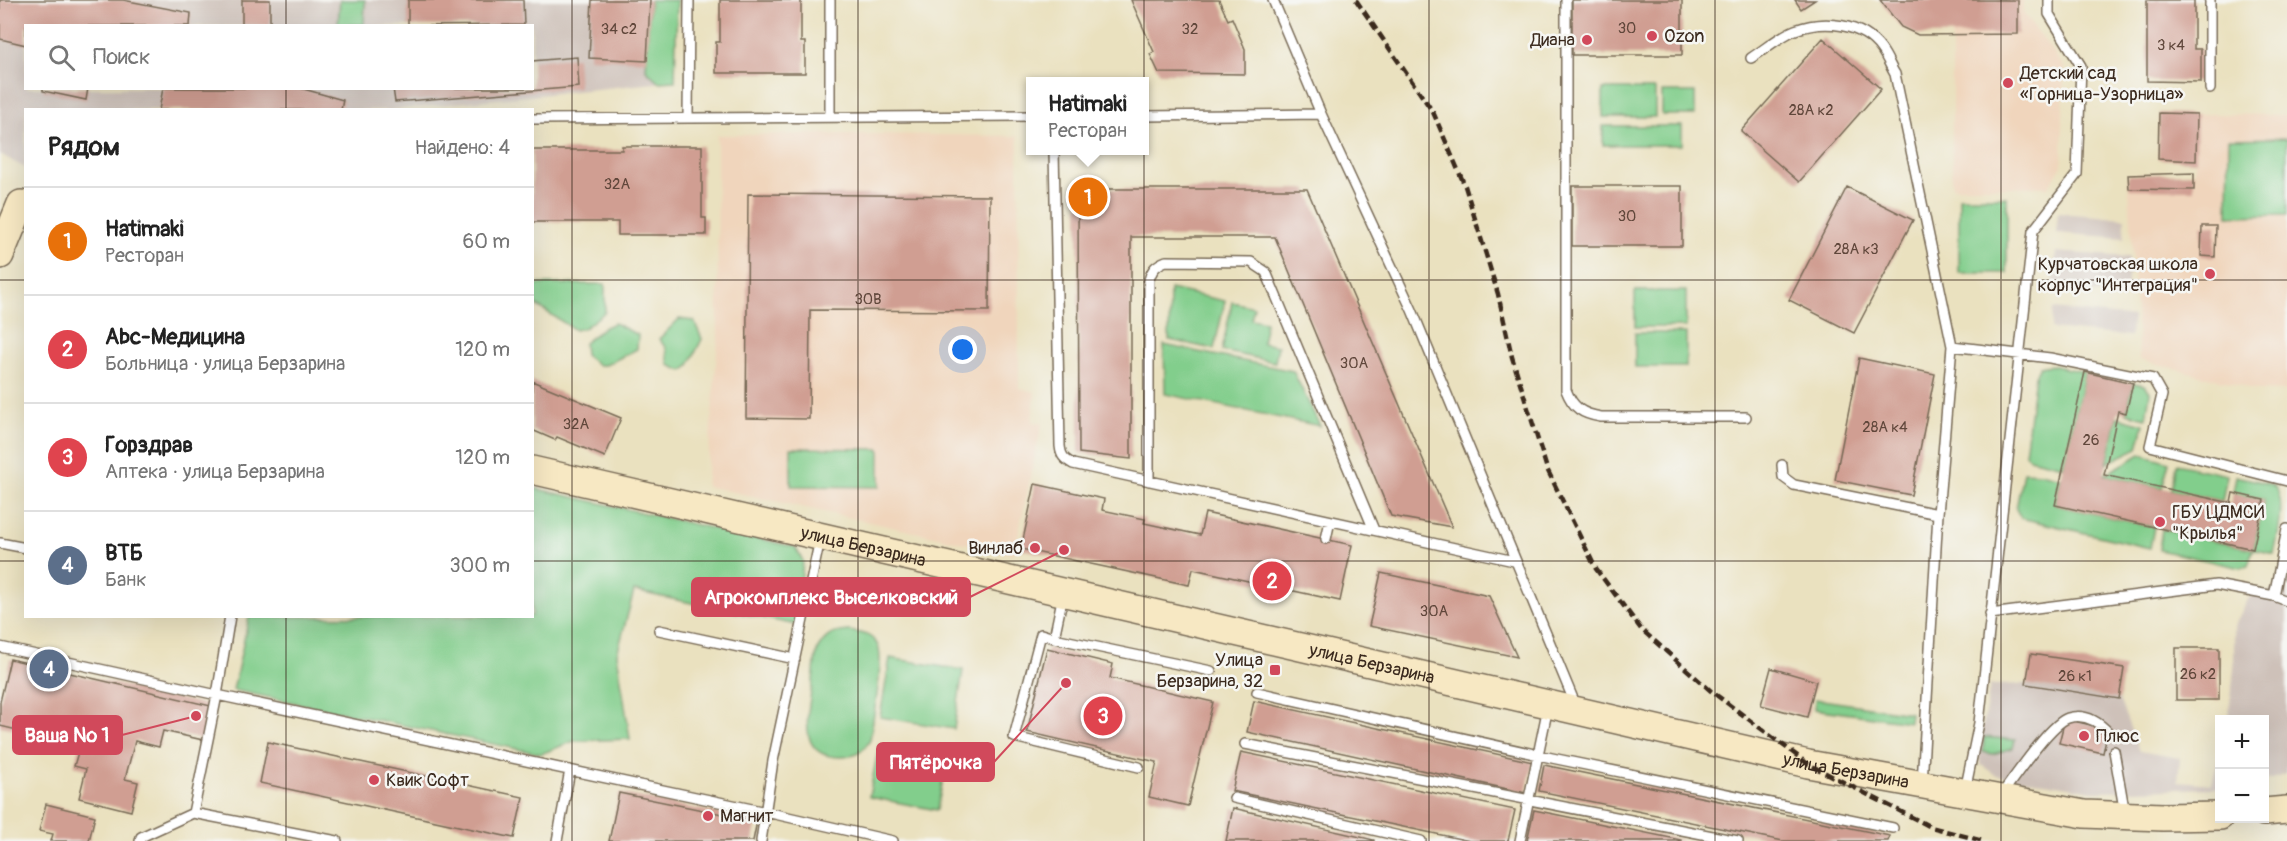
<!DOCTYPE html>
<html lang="ru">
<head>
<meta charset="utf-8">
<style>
  body { margin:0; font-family:Pangolin,sans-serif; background:#f6f6f6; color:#222 }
  .controls { position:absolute; right:18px; bottom:18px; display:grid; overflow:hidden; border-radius:0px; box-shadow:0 6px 24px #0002 }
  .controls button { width:54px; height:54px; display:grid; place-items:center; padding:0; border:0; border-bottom:2px solid #e0e0e0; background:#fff; color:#222; font:30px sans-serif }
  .you { position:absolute; left:963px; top:350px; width:21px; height:21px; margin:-15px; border:4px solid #fff; border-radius:50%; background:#1a73e8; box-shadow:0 0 0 9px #1a73e833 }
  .badge { display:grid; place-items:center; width:39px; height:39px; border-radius:50%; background:#d1495b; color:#fff; font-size:20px; font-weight:700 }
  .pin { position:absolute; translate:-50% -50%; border:3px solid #fff; box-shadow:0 2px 6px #0006 }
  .popup { position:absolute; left:1026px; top:77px; width:123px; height:78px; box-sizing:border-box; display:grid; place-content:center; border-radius:0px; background:#fff; filter:drop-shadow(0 2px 4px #0005); font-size:20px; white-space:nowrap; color:#767676 }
  .popup b { font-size:22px; color:#222 }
  .popup::after { content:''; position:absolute; left:50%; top:100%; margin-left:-12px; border:12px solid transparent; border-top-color:#fff }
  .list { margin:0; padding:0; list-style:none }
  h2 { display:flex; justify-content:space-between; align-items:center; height:78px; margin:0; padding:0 24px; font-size:26px }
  h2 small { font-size:20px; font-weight:400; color:#767676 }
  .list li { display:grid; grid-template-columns:39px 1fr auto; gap:18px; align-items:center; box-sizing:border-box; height:108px; padding:0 24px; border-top:2px solid #e0e0e0 }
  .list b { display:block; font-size:22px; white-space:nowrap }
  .list p { margin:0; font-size:20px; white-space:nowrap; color:#767676 }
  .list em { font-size:20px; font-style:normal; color:#767676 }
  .icon { flex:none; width:33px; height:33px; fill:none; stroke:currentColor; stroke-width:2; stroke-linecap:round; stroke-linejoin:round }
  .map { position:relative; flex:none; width:2287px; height:841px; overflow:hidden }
  .search { position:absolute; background:#fff; box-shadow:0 6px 24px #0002; left:24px; top:24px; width:510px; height:66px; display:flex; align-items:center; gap:15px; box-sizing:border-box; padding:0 21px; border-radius:0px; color:#767676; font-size:22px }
  .panel { position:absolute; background:#fff; box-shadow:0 6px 24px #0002; left:24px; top:108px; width:510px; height:510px; border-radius:0px }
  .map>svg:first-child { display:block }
  .built { fill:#f0d5bc }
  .industrial { fill:#cec1b9; fill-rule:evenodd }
  .green { fill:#82ce8c; stroke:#5e7c55; stroke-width:1.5 }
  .building { fill:#d09e92 }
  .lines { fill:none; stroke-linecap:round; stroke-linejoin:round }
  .lane-casing { stroke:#786a56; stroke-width:12 }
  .secondary-casing { stroke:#786a56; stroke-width:30 }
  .lane { stroke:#fff; stroke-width:9 }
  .secondary { stroke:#f7e8c3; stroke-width:27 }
  .rail { stroke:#3b2a1e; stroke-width:4.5; stroke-dasharray:9 4.5; stroke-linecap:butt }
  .grid { fill:none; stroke:#3b2a1e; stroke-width:1.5; stroke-opacity:0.55 }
  .poi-dot { fill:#d1495b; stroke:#f6f6f2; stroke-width:2 }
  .labels { text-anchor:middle; stroke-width:5; stroke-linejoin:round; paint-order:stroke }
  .number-label { font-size:15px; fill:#60473b }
  .poi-label { font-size:18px; fill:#3b2a1e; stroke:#f6f6f2; text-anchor:start }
  .street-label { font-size:18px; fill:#3b2a1e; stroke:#f6f6f2 }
  .leader { fill:none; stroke:#d1495b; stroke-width:2 }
  .callout-dot { fill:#d1495b; stroke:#f6f6f2; stroke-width:2 }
  .callout { fill:#d1495b; stroke:#d1495b; stroke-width:2 }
  .callout-label { font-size:20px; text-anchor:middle; font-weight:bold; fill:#fff }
</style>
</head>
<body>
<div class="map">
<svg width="2287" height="841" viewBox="0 0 2287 841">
  <rect width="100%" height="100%" fill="#f6f6f2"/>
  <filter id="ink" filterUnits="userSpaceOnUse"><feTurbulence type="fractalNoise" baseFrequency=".0167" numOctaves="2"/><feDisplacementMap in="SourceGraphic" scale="12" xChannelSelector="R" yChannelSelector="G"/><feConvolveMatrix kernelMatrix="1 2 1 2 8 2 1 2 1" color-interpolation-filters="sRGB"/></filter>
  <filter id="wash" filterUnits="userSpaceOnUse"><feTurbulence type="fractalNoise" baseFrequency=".008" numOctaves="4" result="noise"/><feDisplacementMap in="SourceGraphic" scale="24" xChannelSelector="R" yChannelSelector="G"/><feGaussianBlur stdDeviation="1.35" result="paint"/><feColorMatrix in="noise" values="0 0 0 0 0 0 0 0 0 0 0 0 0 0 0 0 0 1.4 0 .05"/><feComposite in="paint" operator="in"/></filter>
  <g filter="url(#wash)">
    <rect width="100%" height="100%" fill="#eae1bf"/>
    <path class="built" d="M1880 0H2023V12L2064 67 2062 166 2048 187H1952V35H1918L1910 32 1895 22Z
      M2197 114 2287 115V391L2257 390 2139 359 2129 189H2194Z
      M863 134 1018 136 1019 388 1035 392 1032 422 1042 423 1014 554 706 486 718 340 717 135Z"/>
    <path class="industrial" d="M0 0H677L675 81 389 110H26L25 168 0 154ZM26 26H532V88H26Z
      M2058 213 2125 218 2124 238 2056 233Z
      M2056 252 2129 257 2127 295 2053 289Z
      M2053 309 2133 317 2130 336 2051 329Z
      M2280 589 2287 591V774L2265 781 2264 720H2228L2234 669V626L2250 596Z
      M2026 684 2119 699 2139 751 2180 758 2178 781 2212 784 2219 755V788L2093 791 1996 775 1981 765 1978 755 1990 685Z"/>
    <path class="green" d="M340 0H365L364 25H338Z
      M650 0H677L675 81 659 82 646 70Z
      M1603 89H1655V117H1603Z
      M1662 92H1695V115H1662Z
      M1603 126H1682V145H1603Z
      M2287 138V215L2228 216 2229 139Z
      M1959 197H2007V273H1959Z
      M532 284H605V312L584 328 575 330 533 303Z
      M1170 289 1225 301 1214 349 1169 340Z
      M1635 291H1686V327H1635Z
      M1232 302 1254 307 1251 319 1266 322 1262 343 1278 346 1275 362 1222 351Z
      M679 319 694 321 702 339 688 367 682 371 669 365 666 348 659 339Z
      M614 323 638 335 637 349 606 365H598L585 355 584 343 605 327Z
      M1635 333H1686V367H1635Z
      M1164 345 1293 371 1320 426 1165 394Z
      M2049 365 2085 372 2064 466 2029 458 2025 454 2035 376 2040 367Z
      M2133 383 2145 385 2150 392 2146 418 2126 413Z
      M2117 417 2144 424 2138 448 2107 463Z
      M791 448 880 449V487L791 486Z
      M2141 454 2169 462 2162 488 2104 475Z
      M2176 464 2227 475 2222 501 2171 490Z
      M2023 472 2041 473 2061 478 2055 505 2154 527 2150 548 2021 518 2016 509Z
      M2236 476C2247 479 2263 481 2274 486 2287 497 2278 537 2274 554L2253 549 2248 566 2241 568 2159 550 2162 529 2253 549 2264 500 2233 493Z
      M533 488 795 547 803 561 797 625 634 591 617 654 630 739 574 741 541 754 233 690 249 617 532 616Z
      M849 631C860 633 870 633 877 644 886 657 872 722 870 740 862 753 855 757 840 757 794 757 809 709 813 680 815 670 814 652 821 644 829 633 836 632 849 631Z
      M890 658 963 670 954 729 880 717Z
      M1815 699 1910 713 1909 722 1814 709Z
      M1984 737 2015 740 2013 748 1993 754 1983 752Z
      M879 745 947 758 937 810 869 797Z"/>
    <g id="blocks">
      <path class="building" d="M0 0H123L191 13 190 26H26V45L0 39Z
        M242 0H270V26L242 24Z
        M408 0H523L524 25 408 26Z
        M592 0H650L647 61 589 58Z
        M720 0H801V42H805V73H716V42H720Z
        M1131 0H1219L1228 20 1232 18 1245 49V74L1159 73 1150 54 1154 52Z
        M1572 0H1682V55H1572Z
        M1795 0H1815L1801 9Z
        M1880 0H2018V34L1918 35 1901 27Z
        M2147 0H2194V49H2201V82L2147 81Z
        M1823 38 1881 89 1799 182 1741 131Z
        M577 57 579 87 395 102 393 88H532V61Z
        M43 88H88L86 100 43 91Z
        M163 88H300L343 100 341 110H159Z
        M2159 113 2197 114 2196 161 2158 159Z
        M622 146H702V218H706V235H618V222H532V150H622Z
        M2194 173V190L2129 189 2128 175Z
        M1572 186H1682V246H1572Z
        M1847 187 1913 220 1854 333 1789 300Z
        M1078 189H1307L1452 527 1391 516 1275 237H1131V459L1079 453Z
        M748 194 990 196 989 311 810 310 809 419 746 418Z
        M2202 226H2216L2215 257 2201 256Z
        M1859 358 1935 374 1911 495 1835 480Z
        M2085 372 2133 383 2126 413 2118 411 2104 475 2231 503 2233 493 2264 500 2253 549 2055 505Z
        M532 381 621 418 605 457 557 437 555 440 532 430Z
        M1035 484 1104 499 1102 510 1145 519 1144 523 1200 535 1205 513 1352 545 1340 601 1193 569 1189 585 1021 549Z
        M1381 573 1489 596 1517 657 1369 626Z
        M1047 648 1113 664 1110 678 1213 702 1188 806 1149 797 1157 762 1027 732Z
        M2176 648H2219V700H2176Z
        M2031 654 2124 668 2119 699 2026 684Z
        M10 659 211 706 203 740 163 731 159 747 135 741 125 779 138 782 131 811 79 798 86 769 74 766 80 745 0 726V702Z
        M1771 668 1816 681 1807 717 1761 705Z
        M1254 701 1533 762 1526 793 1247 732Z
        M2065 719 2108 729 2103 753 2059 743Z
        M268 742 523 797 514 838 260 783Z
        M1241 752 1515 810 1508 841H1470L1232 791Z
        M1544 765 1890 836 1888 841H1783L1539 791Z
        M619 793 757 821 753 841H609Z
        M46 804 95 816 89 841H51L53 834 39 831Z
        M1233 808 1374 840V841H1226Z
        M1534 810 1681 840V841H1527Z"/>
    </g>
  </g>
  <g filter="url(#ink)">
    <use href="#blocks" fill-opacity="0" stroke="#786a56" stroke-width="1.5"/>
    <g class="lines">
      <defs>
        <path id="lane" d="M830 0V117
          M1273 0 1321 114 1412 310 1576 706
          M1566 0V390C1573 408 1582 414 1601 417H1746
          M2210 0V89
          M1751 58C1765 49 1780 36 1795 30 1824 19 1862 23 1881 49 1887 57 1890 66 1895 74L1952 346 1938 514 1922 783
          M1145 116 1321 114
          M688 118 689 0
          M532 119 1031 116
          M1054 150 1060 446C1061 456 1064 459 1073 464L1514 561
          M1952 346 2050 358 2153 379 2162 395 2150 446 2287 481
          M1782 465 1783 477 1794 485 1938 514
          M1149 481V280C1152 269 1156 265 1166 261L1251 262 1266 272 1374 530
          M2287 529 2274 596 2287 601
          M1326 539 1330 521
          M0 543 26 548
          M1063 595 1054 638 1211 671
          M1990 614 2216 585 2274 596
          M230 616 217 695 766 812 893 841
          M659 630 795 659
          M1054 638 1041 634 1014 737 1139 767
          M0 647 217 695 193 813 337 841
          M1257 692 1552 758 1893 828
          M1245 744 1738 841
          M2114 751 2125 814
          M1965 791 1979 723 2033 231 2077 174 2081 66 2049 14V0
          M2001 795C2014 778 2050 724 2068 718 2084 713 2098 721 2109 733
          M1234 798 1421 841
          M140 841 141 837 193 813
          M557 841 570 770
          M761 841 773 761 820 539
          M1520 841 1548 707"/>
        <g id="secondary">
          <path d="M0 255 21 204"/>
          <path id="s1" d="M532 470 1808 764 2084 814 2163 817 2220 816"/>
          <path d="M2264 812 2287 810"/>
        </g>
      </defs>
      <use href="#lane" class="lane-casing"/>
      <use href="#secondary" class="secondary-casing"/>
      <use href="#lane" class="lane"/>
      <use href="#secondary" class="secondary"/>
      <path class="rail" d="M1356 0 1433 112 1465 186 1498 294 1512 357 1547 469 1596 569 1641 629 1711 691 1808 764 1931 827 1983 841"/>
    </g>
  </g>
  <path class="grid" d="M286 0V26M572 0V841M858 0V841M1144 0V841M1429 0V841M1715 0V841M2001 0V841M286 88V110M0 280H26M532 280H2287M0 561H26M532 561H2287M286 616V841"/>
  <g class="poi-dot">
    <circle cx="1652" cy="36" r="6"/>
    <circle cx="1587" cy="40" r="6"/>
    <circle cx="2008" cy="83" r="6"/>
    <circle cx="2210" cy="274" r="6"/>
    <circle cx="2160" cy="522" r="6"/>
    <circle cx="1035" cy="548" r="6"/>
    <rect x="1269" y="664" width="12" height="12" rx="3"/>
    <circle cx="2084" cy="736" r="6"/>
    <circle cx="374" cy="780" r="6"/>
    <circle cx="708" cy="816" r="6"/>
  </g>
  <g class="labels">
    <g class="number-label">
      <text x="1627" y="33">30</text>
      <text x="619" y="34">34 с2</text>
      <text x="1190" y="34">32</text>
      <text x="2171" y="50">3 к4</text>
      <text x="1811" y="115">28А к2</text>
      <text x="617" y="189">32А</text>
      <text x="1627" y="221">30</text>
      <text x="1856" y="254">28А к3</text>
      <text x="868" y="304">30В</text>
      <text x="1354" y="368">30А</text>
      <text x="576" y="429">32А</text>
      <text x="1885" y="432">28А к4</text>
      <text x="2091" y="445">26</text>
      <text x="1434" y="616">30А</text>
      <text x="2198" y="679">26 к2</text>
      <text x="2075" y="681">26 к1</text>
    </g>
    <g class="poi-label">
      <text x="1664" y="42">Ozon</text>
      <text x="1575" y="46" text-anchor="end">Диана</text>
      <text x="2020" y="79">Детский сад<tspan x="2020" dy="21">«Горница-Узорница»</tspan></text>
      <text x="2198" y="270" text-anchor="end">Курчатовская школа<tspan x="2198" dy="21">корпус "Интеграция"</tspan></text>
      <text x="2172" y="518">ГБУ ЦДМСИ<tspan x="2172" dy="21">"Крылья"</tspan></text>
      <text x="1023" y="554" text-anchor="end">Винлаб</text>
      <text x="1263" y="666" text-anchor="end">Улица<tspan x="1263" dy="21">Берзарина, 32</tspan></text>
      <text x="2096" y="742">Плюс</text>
      <text x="386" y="786">Квик Софт</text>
      <text x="720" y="822">Магнит</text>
    </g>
    <g class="street-label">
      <text dy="6" stroke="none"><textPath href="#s1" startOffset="340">улица Берзарина</textPath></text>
      <text dy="6" stroke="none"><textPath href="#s1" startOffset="862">улица Берзарина</textPath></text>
      <text dy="6" stroke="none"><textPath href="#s1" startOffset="1348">улица Берзарина</textPath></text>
    </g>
  </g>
  <path class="leader" d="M1064 550L970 597M196 716L122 735M1066 683L994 762"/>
  <g class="callout-dot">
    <circle cx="1064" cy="550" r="6"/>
    <circle cx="196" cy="716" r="6"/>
    <circle cx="1066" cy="683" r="6"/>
  </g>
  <g class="callout">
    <rect x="692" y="578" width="278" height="38" rx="6"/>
    <rect x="13" y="716" width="109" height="38" rx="6"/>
    <rect x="877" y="743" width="117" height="38" rx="6"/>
  </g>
  <g class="callout-label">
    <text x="831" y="604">Агрокомплекс Выселковский</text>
    <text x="67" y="742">Ваша № 1</text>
    <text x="936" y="769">Пятёрочка</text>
  </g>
</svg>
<div class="controls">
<button>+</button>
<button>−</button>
</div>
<div class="you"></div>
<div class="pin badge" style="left:1088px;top:197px;background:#e8710a">1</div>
<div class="popup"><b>Hatimaki</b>Ресторан</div>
<div class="pin badge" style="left:1272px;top:581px;background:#e0444e">2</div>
<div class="pin badge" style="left:1103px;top:716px;background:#e0444e">3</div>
<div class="pin badge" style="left:49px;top:669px;background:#5c6f8a">4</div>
<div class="search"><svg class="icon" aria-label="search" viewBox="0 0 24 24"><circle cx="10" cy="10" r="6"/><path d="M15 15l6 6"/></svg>Поиск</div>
<section class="panel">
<h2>Рядом<small>Найдено: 4</small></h2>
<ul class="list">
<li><span class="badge" style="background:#e8710a">1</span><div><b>Hatimaki</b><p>Ресторан</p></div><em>60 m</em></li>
<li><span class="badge" style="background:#e0444e">2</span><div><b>Abc-Медицина</b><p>Больница · улица Берзарина</p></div><em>120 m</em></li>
<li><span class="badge" style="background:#e0444e">3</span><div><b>Горздрав</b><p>Аптека · улица Берзарина</p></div><em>120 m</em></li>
<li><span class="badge" style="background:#5c6f8a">4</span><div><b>ВТБ</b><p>Банк</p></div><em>300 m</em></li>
</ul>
</section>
</div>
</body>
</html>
